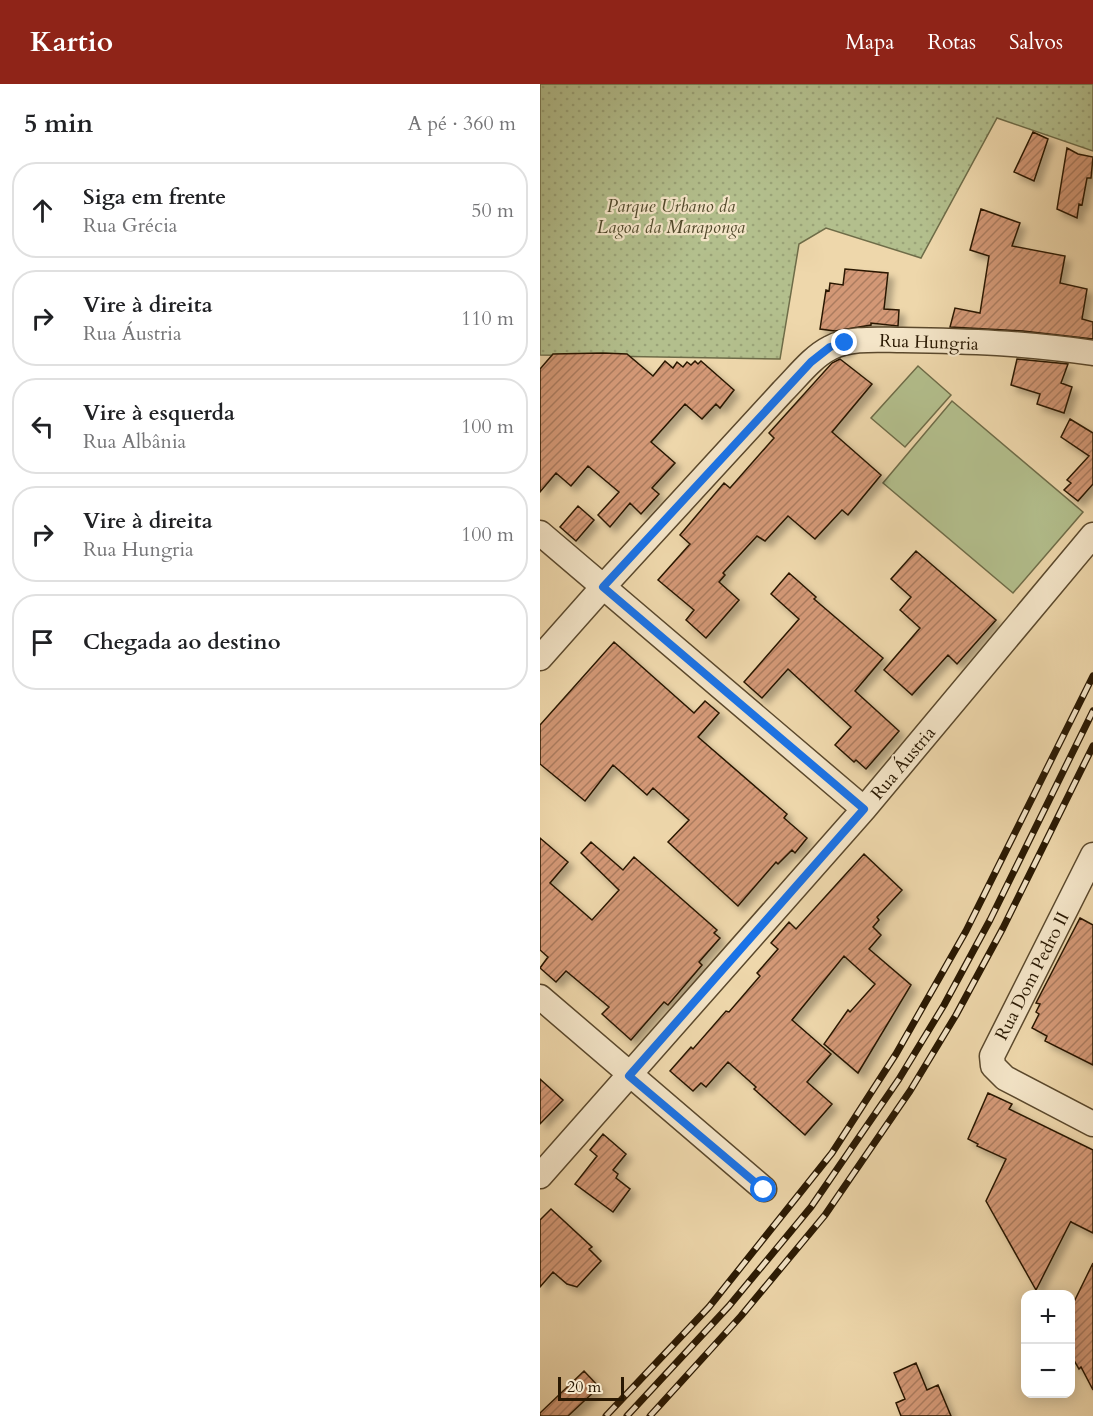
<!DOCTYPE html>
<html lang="pt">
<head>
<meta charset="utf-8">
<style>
  body { margin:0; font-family:Cardo,serif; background:#f6f6f6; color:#202124 }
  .controls { position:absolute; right:18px; bottom:18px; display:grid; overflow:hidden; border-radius:12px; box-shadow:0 3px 15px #0003 }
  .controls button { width:54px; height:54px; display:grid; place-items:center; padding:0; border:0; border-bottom:2px solid #e0e0e0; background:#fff; color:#202124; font:30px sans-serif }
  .scale { position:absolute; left:18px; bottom:15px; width:66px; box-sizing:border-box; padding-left:6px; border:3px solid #291802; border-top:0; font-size:16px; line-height:21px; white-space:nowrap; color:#291802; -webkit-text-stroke:4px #f4e5c8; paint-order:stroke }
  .stop { position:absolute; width:18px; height:18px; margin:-14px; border:4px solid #1a73e8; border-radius:50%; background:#fff }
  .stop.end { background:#1a73e8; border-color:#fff; box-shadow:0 2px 6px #0008 }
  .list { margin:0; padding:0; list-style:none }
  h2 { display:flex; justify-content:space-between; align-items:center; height:78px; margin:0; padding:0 24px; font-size:26px }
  h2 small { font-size:20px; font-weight:400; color:#757577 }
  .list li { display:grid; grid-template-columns:39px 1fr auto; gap:18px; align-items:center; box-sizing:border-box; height:96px; margin:0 12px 12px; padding:0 12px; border:2px solid #e0e0e0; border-radius:24px }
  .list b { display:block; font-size:22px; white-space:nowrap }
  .list p { margin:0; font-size:20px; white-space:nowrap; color:#757577 }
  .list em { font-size:20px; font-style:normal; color:#757577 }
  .icon { flex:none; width:33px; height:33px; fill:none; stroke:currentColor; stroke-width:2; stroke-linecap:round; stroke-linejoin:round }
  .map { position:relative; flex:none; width:553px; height:1332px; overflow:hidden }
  header { display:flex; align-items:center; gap:36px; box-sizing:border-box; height:84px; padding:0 30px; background:#8f2418; color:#fff }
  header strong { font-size:28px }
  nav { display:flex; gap:33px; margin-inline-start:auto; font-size:21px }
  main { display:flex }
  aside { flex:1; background:#fff }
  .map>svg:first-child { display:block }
  .park { fill:url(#park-dots); stroke:#6e6c48; stroke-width:1.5 }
  .pitch { fill:#b3bf8d; stroke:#6e6c48; stroke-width:1.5 }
  .building { fill:url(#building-hatch); stroke:#291802; stroke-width:1.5; filter:url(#shadow) }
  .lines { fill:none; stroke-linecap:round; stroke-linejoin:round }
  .minor-casing { stroke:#5a482c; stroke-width:27 }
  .minor { stroke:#f4e5c8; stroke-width:24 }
  .rail-casing { stroke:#291802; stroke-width:7 }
  .rail { stroke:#f4e5c8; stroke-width:4.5; stroke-dasharray:14; stroke-linecap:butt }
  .route { stroke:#1a73e8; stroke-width:8 }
  .labels { text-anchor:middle; stroke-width:4.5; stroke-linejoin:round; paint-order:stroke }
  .park-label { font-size:18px; font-style:italic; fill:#524a2c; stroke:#f4e5c8 }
  .street-label { font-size:18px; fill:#291802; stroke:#f4e5c8 }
</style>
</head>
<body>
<header>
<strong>Kartio</strong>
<nav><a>Mapa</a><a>Rotas</a><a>Salvos</a></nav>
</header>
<main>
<aside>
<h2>5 min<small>A pé · 360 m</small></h2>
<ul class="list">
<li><svg class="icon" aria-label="ahead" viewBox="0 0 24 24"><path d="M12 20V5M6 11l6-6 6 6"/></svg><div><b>Siga em frente</b><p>Rua Grécia</p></div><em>50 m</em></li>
<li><svg class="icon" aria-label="right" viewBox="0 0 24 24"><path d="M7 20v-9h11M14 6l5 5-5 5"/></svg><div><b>Vire à direita</b><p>Rua Áustria</p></div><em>110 m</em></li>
<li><svg class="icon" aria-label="left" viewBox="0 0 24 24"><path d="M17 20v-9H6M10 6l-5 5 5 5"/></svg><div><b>Vire à esquerda</b><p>Rua Albânia</p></div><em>100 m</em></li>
<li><svg class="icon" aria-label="right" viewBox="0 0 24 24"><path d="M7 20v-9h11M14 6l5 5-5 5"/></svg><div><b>Vire à direita</b><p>Rua Hungria</p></div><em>100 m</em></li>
<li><svg class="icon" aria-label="arrive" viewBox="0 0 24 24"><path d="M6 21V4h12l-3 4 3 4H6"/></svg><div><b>Chegada ao destino</b></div></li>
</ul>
</aside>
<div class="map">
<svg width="553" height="1332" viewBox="0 0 553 1332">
  <defs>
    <pattern id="park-dots" width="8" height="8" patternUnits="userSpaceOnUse" patternTransform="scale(1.5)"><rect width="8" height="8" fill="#b3bf8d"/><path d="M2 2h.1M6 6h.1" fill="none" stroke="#9aa378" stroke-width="1.8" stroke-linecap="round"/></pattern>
    <pattern id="building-hatch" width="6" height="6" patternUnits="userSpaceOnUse" patternTransform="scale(1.5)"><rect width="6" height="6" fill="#d39876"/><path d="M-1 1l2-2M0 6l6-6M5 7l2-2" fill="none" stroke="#ab7b5f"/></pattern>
    <filter id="shadow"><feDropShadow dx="5.5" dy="5.5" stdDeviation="3" flood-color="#0004"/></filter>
  </defs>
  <rect width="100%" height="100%" fill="#eed7ab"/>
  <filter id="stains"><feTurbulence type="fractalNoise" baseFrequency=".00333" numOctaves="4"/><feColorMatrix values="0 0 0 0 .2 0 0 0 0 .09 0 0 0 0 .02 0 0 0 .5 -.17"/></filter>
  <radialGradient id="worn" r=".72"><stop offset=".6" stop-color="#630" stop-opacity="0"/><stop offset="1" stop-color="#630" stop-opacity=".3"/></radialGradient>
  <path class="park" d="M0 0H553V67L457 34 381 174 286 144 259 160 240 275 0 271Z"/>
  <path class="pitch" d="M378 282 411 311 365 363 331 334Z
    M412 317 543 428 473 509 343 399Z"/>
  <path class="building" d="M493 48 508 55 494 97 474 88Z
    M527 64 538 70 553 73 551 94H547L542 121 539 120 537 134 517 125Z
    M441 125 480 139 472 162 525 172 520 199 547 205 542 235 553 238V255L483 247 410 243 415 224 440 229 449 172 430 166Z
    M305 185 348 189 344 225 359 226 358 242 331 239V241L295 247 280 245 286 206 289 207 290 199 303 201Z
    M63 269 87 270 113 292 125 277 133 284 137 278 143 283 147 278 151 281 155 277 158 280 161 277 194 306 180 324 176 320 162 335 145 320 111 358 135 379 112 404 119 410 101 430 90 419 70 443 58 431 79 408 48 382 31 402 16 389 0 408V285L13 270Z
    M300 275 332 300 292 348 341 391 308 431 302 426 275 455 248 432 225 457 217 452 183 489 185 491 179 498 199 516 166 554 146 536 154 526 118 496 150 460 140 451 184 399 190 404 234 354 229 349 292 279Z
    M477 275 528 280 521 299 532 303 524 329 497 320 500 310 471 301Z
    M530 335 553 349V400L538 417 524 406 531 399 527 396 549 372 521 353Z
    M38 422 54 436 36 457 20 443Z
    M376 467 456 536 417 580 408 571 372 611 344 586 380 544 360 526 371 513 351 495Z
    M249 489 276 513 274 515 343 574 315 607 359 647 326 685 316 676 314 678 295 661 311 643 248 585 222 614 204 598 259 535 231 510Z
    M74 558 154 629 165 617 179 629 158 653 247 730 244 734 267 754 255 769 252 766 238 780 236 778 198 822 128 758 149 736 113 704 107 711 73 681 45 717 0 680V641Z
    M0 754 28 778 10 799 52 836 79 806 41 769 51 758 83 786 94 773 177 846 174 849 180 854 159 878 162 881 128 921 124 918 91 956 62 930 69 923 26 887 16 898 0 884 8 873 0 866Z
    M324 770 362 806 337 833 339 836 333 843 341 851 329 865 371 901 318 989 284 960 308 926 310 928 335 900 304 872 252 936 291 970 267 998 292 1020 265 1051 214 1005 216 1003 188 978 166 1003 161 999 153 1007 130 987 151 963 153 965 186 927 189 928 220 892 217 889 238 865 231 859 249 838 256 845Z
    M540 834 553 841V981L505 957 507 952 492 944 499 930 496 928 500 920 496 919Z
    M0 995 23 1016 0 1040Z
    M448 1009 472 1020 469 1025 553 1066V1149L531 1138V1137L496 1206 446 1117 466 1075 437 1062 438 1060 428 1055Z
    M63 1050 86 1070 73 1086 78 1090 76 1094 90 1105 73 1128 35 1100 57 1072 50 1066Z
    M11 1125 52 1163 49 1165 61 1177 37 1203 27 1200 13 1188 0 1203V1136Z
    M553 1179V1306L541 1283 539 1285 531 1271V1224Z
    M376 1279 387 1306 398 1301 411 1332H361L356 1319 365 1315 354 1289Z
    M44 1287 59 1303 28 1332H0V1329Z"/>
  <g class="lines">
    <defs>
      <path id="minor" d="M0 449 324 725
        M0 574 63 503 243 307C257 293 272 273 290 264 310 253 340 256 362 256 425 257 490 259 553 269
        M553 771 452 972 453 982 465 994 553 1040
        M0 913 224 1105
        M0 1092 324 725 553 451"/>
    </defs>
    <use href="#minor" class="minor-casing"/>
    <use href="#minor" class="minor"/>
    <defs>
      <path id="rail" d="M66 1332 169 1223 292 1069 356 970 426 847 553 592
        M87 1332 189 1222 271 1123 359 995 404 921 450 836 553 627
        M110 1332 201 1232 285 1131 370 1007 416 931 463 844 553 662"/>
    </defs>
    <use href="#rail" class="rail-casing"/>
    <use href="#rail" class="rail"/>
  </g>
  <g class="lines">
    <path class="route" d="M224 1106 89 992 324 725 63 503 271 278 290 263 305 259"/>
  </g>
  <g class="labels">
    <g class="park-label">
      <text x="131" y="128">Parque Urbano da<tspan x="131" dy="21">Lagoa da Maraponga</tspan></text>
    </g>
    <g class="street-label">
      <text transform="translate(389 258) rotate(2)" y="6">Rua Hungria</text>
      <text transform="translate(363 679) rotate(-50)" y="6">Rua Áustria</text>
      <text transform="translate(492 892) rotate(-63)" y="6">Rua Dom Pedro II</text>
    </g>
  </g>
  <rect width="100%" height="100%" filter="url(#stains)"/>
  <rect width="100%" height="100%" fill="url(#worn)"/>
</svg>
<div class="controls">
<button>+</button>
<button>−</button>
</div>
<div class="scale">20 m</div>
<div class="stop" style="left:224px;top:1106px"></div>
<div class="stop end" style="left:305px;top:259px"></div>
</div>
</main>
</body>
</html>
